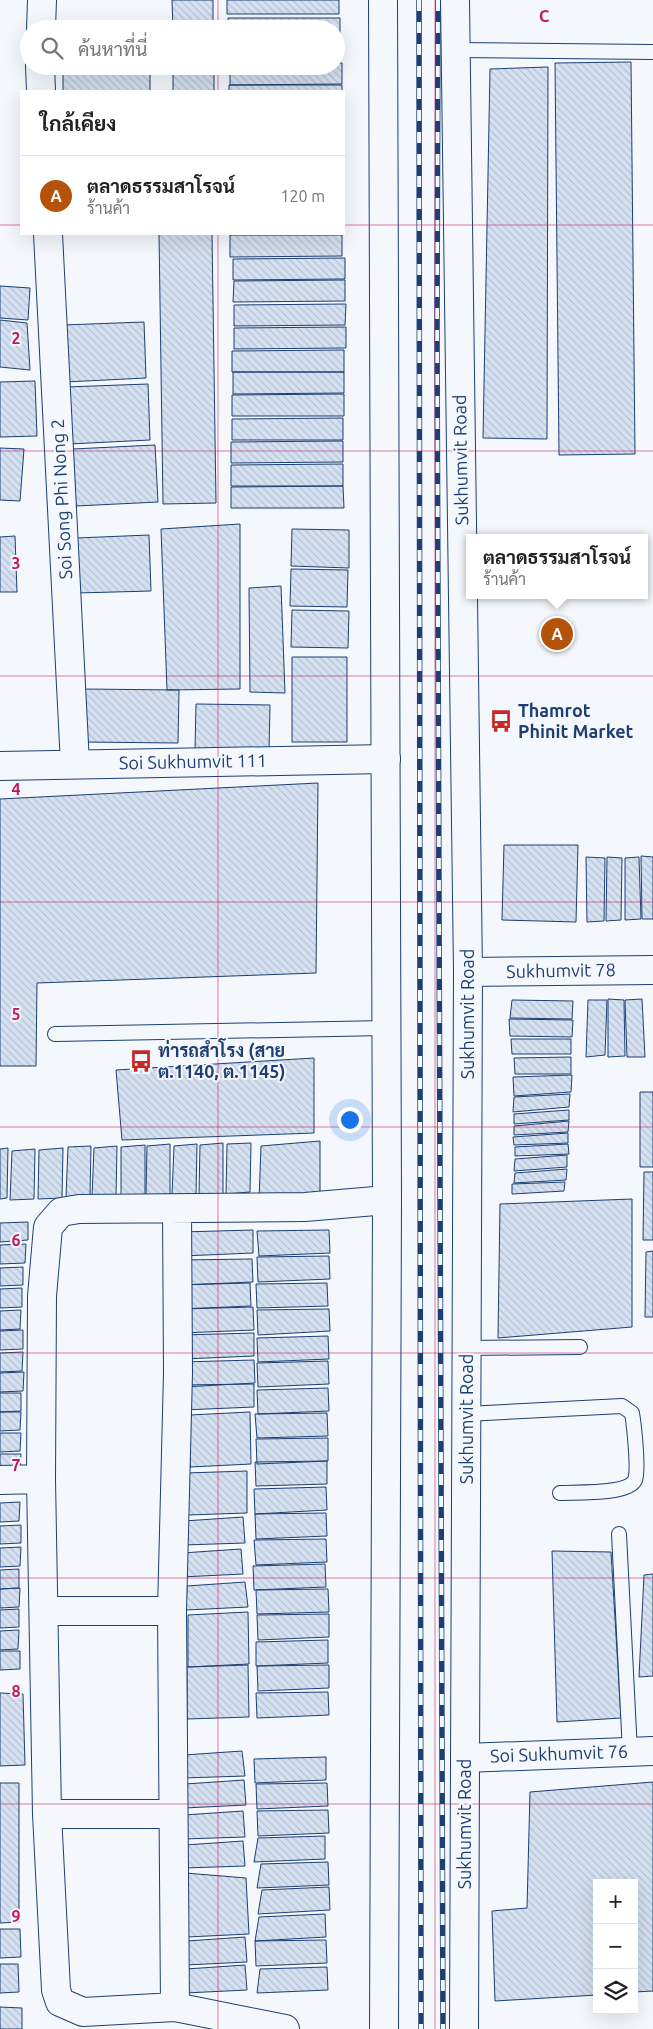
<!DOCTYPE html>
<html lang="th">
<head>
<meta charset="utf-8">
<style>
  body { margin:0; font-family:Ubuntu,Sarabun,sans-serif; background:#f6f6f6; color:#222 }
  .controls { position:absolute; right:15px; bottom:15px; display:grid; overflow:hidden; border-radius:0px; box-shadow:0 5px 20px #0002 }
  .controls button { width:45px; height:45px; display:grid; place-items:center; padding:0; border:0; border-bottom:1px solid #e0e0e0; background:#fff; color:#222; font:25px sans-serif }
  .you { position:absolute; left:349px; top:1119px; width:18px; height:18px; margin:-12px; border:4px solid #fff; border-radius:50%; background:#1a73e8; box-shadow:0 0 0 8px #1a73e833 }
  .badge { display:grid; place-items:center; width:32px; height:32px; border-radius:50%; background:#b45309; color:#fff; font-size:16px; font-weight:700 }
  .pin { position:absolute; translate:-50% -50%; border:2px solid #fff; box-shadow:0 1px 5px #0006 }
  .popup { position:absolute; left:466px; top:534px; width:182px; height:65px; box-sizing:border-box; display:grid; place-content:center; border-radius:0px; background:#fff; filter:drop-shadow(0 1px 4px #0005); font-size:16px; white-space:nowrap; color:#767676 }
  .popup b { font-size:19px; color:#222 }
  .popup::after { content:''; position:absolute; left:50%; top:100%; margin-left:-10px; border:10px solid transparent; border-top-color:#fff }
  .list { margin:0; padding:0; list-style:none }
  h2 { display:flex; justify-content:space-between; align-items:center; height:65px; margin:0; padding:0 20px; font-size:21px }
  h2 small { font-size:16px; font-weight:400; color:#767676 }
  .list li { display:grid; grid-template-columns:32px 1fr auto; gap:15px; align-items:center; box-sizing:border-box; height:80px; padding:0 20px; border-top:1px solid #e0e0e0 }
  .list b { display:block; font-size:19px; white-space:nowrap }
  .list p { margin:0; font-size:16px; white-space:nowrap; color:#767676 }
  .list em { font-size:16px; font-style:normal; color:#767676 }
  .icon { flex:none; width:28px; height:28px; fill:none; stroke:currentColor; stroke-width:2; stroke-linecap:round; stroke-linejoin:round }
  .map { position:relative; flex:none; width:653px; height:2029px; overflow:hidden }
  .search { position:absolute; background:#fff; box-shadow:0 5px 20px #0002; left:20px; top:20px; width:325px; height:55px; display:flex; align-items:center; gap:12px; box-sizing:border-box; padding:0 18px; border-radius:28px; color:#767676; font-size:19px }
  .panel { position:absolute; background:#fff; box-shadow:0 5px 20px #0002; left:20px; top:90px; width:325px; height:145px; border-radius:0px }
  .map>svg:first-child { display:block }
  .building { fill:url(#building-back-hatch); stroke:#1d3f73 }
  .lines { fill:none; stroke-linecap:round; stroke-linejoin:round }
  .lane-casing { stroke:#1d3f73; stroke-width:16 }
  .street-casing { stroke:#1d3f73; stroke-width:30 }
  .secondary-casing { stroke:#1d3f73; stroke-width:30 }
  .highway-casing { stroke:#1d3f73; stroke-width:30 }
  .lane { stroke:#f4f7fb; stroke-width:14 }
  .street { stroke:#f4f7fb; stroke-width:28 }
  .secondary { stroke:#f4f7fb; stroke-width:28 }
  .highway { stroke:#f4f7fb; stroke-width:28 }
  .rail-casing { stroke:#1d3f73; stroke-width:5.5 }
  .rail { stroke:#f4f7fb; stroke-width:4; stroke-dasharray:11; stroke-linecap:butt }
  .grid { fill:none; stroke:#c2185b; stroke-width:1; stroke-opacity:0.55 }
  .labels { text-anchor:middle; stroke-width:4; stroke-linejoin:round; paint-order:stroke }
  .street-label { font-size:18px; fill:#1d3f73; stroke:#f4f7fb }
  .poi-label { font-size:18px; font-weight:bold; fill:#1d3f73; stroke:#f4f7fb; text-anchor:start }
  .grid-label { font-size:16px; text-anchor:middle; font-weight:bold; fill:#c2185b; stroke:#f4f7fb; stroke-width:4; stroke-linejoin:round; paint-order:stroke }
</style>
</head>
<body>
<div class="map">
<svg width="653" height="2029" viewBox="0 0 653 2029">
  <defs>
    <pattern id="building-back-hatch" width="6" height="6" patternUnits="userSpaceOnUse" patternTransform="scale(1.25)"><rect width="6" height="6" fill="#d5e0f0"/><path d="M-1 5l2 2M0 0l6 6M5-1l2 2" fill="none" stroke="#b6c1d1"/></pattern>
  </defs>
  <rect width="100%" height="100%" fill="#f4f7fb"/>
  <path class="building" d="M172 0H213V29H173Z
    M227 0H339V14H227Z
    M228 18H340V39H336V29H228Z
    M336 41H340V62H336Z
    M631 62 635 454 559 455 555 63Z
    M336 63H342V84L230 85V66H336Z
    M63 66H150V91H63Z
    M173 66H214V91H173Z
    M548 67 547 439 483 438 490 69Z
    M229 85H342V91H229Z
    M159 234H212L216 503 163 504Z
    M230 235H342V256L230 257Z
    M345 258V279L233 280V259Z
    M345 280V301L233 302 234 281Z
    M0 286 30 288 28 320 0 318Z
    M346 304 345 325 234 326V305Z
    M0 320 27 323 30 370 0 367Z
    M144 322 146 378 65 382 63 325Z
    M346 327V348L234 349V328Z
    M344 350V372H232V351Z
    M233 372H344V393L233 394Z
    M35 381 37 436 0 437V382Z
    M148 384 150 440 69 444 66 387Z
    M344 394V416H232V395Z
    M343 418V440H232V419Z
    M343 441V462L231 463V442Z
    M155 445 158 502 76 506 73 449Z
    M0 448 24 449 20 501 0 500Z
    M343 464V486H231V465Z
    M343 486 344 508H231V487Z
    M240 524V689L167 690 161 529Z
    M292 529 349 530V568L291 566Z
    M149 535 151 591 77 593 76 538Z
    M15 536 17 592H0V537Z
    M291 569 348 570 347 607 290 606Z
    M281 586 285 693 250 692 249 588Z
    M292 610 349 611 348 648 291 647Z
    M292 657H347V742H292Z
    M83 689 179 690 178 743 83 742Z
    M196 704 270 705 269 750 195 749Z
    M318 783 316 973 37 983 36 1066H0V799Z
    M504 845H578L576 922 502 920Z
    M641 856 653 857V919H642Z
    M586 857 605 858 604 921 587 922Z
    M607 857 622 858 621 920 606 921Z
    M639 857 641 919 625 920V858Z
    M608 999 624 1000 625 1056 608 1057Z
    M642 999 645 1057H627L625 1000Z
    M512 1000 573 1001 572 1019 510 1018Z
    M588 1000H607L605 1055 586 1057Z
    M509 1019 573 1020 572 1037 510 1036Z
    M511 1039H571V1054H512Z
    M571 1057V1074H515L514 1058Z
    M314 1058V1133L122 1140 116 1070Z
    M572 1075 571 1092 514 1096 513 1077Z
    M640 1092H653V1167H640Z
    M570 1094 569 1107 513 1112 514 1097Z
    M569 1110V1120L514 1124V1114Z
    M569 1121 568 1132 514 1135V1126Z
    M568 1133V1143L514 1145 513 1137Z
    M320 1141V1197L259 1200 261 1146Z
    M223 1143V1194H199L200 1145Z
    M251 1143 250 1192 226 1194 227 1144Z
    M170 1144V1194L146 1195 147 1146Z
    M197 1144 196 1195H172L174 1146Z
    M568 1144 569 1154 515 1156V1147Z
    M145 1145V1195L121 1196V1147Z
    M91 1146 90 1196 66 1197 68 1147Z
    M117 1146 116 1196 92 1197 94 1148Z
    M8 1148 7 1198 0 1199V1149Z
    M63 1148 62 1198 38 1199 39 1150Z
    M35 1149 34 1199 10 1200 12 1151Z
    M567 1155V1167L514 1171 515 1159Z
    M567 1169 566 1180 514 1183 515 1173Z
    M644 1172H653V1240H643Z
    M565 1182 564 1191 512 1194V1184Z
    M632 1199V1327L498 1338 500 1204Z
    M28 1222V1240L0 1242V1223Z
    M253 1230V1253L182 1256 181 1232Z
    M329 1230 330 1253 259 1256 257 1231Z
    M26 1244 25 1263 0 1264V1245Z
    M653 1251V1317H645L646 1252Z
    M329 1256 330 1279 258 1282 257 1257Z
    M252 1259 253 1282 181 1285 180 1260Z
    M23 1267V1285L0 1286V1268Z
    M250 1283 251 1306 180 1309 178 1285Z
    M327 1283 328 1306 257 1308 256 1284Z
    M22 1288V1307L0 1308V1289Z
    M253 1307 254 1330 182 1333V1309Z
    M329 1309 330 1331 258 1335 257 1310Z
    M21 1310 20 1329 0 1330V1311Z
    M23 1330V1349L0 1350V1331Z
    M254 1333V1356L183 1359 182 1335Z
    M328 1336 329 1359 258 1362 257 1338Z
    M23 1352 22 1371 0 1372V1353Z
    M254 1360 255 1383 183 1387 182 1362Z
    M328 1361 329 1384 258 1387 257 1363Z
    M24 1372 23 1391 0 1392V1373Z
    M254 1384V1407L183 1410 182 1385Z
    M328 1388 329 1411 258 1414 257 1390Z
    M0 1393H21V1411L0 1412Z
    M0 1412H21L20 1430 0 1431Z
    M250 1412 251 1464 190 1467V1415Z
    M327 1413 328 1436 257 1438 255 1414Z
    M0 1433H21L20 1451 0 1452Z
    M328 1438V1461L257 1464 256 1439Z
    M0 1454H21L20 1472 0 1473Z
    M327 1461V1484L256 1486 255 1462Z
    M247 1471V1513L187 1515 186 1473Z
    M326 1487 327 1510 255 1514 254 1489Z
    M20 1502 19 1521 0 1522V1503Z
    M326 1513 327 1536 256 1539 255 1514Z
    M243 1517 245 1543 183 1545 184 1521Z
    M21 1525V1543L0 1544V1526Z
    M326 1539 327 1562 256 1565 254 1540Z
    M21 1547 20 1566 0 1567V1548Z
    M241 1549 243 1574 181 1577 182 1553Z
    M552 1551 611 1552 621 1718 557 1722Z
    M325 1564 326 1587 254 1590 253 1566Z
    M19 1569V1588L0 1589V1570Z
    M653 1574V1676L639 1677 644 1575Z
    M245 1582 248 1607 186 1610 187 1586Z
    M20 1588 19 1607 0 1608V1589Z
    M328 1589 329 1612 257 1614 256 1590Z
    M19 1609V1627L0 1628V1610Z
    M248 1612 249 1664 188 1667V1615Z
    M329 1614V1637L258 1640 257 1615Z
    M19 1630 18 1649 0 1650V1631Z
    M328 1640V1663L256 1666V1642Z
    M0 1651H20V1669L0 1670Z
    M248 1665 249 1717 187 1719V1667Z
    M329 1665V1688L258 1691 257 1666Z
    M328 1692 329 1715 257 1718 256 1693Z
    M0 1693 23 1694 25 1765 0 1766Z
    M242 1751 245 1776 183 1778 184 1755Z
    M326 1757V1780L255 1783 254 1759Z
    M244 1780 246 1805 184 1808 185 1784Z
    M653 1782V1991L634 1992V1883H597V1995L495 2001 492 1911 527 1908 530 1792Z
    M0 1783H19V1922L0 1923Z
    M327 1783 328 1806 257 1809 256 1784Z
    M328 1810 329 1833 258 1836 257 1811Z
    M243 1811 245 1837 183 1839 184 1815Z
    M325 1836V1859L254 1862 258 1838Z
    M243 1841 245 1866 184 1868 185 1845Z
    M328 1862 329 1885 257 1888 261 1864Z
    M185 1873 246 1878 249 1934 187 1937Z
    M329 1887 330 1910 258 1914 262 1890Z
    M325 1914 326 1937 255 1941 259 1917Z
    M0 1929H20L21 1957 0 1958Z
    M245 1937 247 1962 186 1965 187 1941Z
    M326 1940 327 1963 256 1966 255 1941Z
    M0 1964H18L19 1992 0 1993Z
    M245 1965 247 1990 185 1993 186 1969Z
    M327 1967 328 1990 257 1993 260 1969Z
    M0 2007 22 2008V2029H0Z"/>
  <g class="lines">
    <defs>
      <path id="lane" d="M456 50 653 52
        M55 1034 386 1028
        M467 1348 580 1347
        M466 1414 622 1406 632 1413C634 1425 639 1470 635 1480 628 1495 575 1492 560 1493
        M619 1534 630 1752"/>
      <path id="street" d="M41 29 42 0
        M40 66 41 91
        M48 234 75 764
        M0 766 386 759
        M468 972 653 970
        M0 1480 41 1479
        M44 1611H172
        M47 1814H173
        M175 2007 172 1611 178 1373 177 1209
        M285 2029 175 2007 83 2012 60 2002 56 1990 47 1814 41 1479 42 1296 48 1227 61 1212 79 1209 305 1207 387 1200"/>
      <path id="secondary" d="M465 1758 653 1751"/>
      <path id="highway" d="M383 0 387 1200 384 2029
        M455 0 468 972 464 2029"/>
    </defs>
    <use href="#lane" class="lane-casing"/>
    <use href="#street" class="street-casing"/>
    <use href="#secondary" class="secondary-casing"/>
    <use href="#highway" class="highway-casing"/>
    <use href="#lane" class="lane"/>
    <use href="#street" class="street"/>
    <use href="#secondary" class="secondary"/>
    <use href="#highway" class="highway"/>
    <defs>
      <path id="rail" d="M419 0 421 2029
        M438 0 437 335 443 2029"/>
    </defs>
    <use href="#rail" class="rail-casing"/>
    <use href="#rail" class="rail"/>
  </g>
  <path class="grid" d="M218 0V29M435 0V2029M218 66V91M0 225H21M344 225H653M218 234V2029M0 451H653M0 676H653M0 902H653M0 1127H653M0 1353H653M0 1578H653M0 1804H653"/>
  <defs>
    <symbol id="bus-bare" viewBox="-9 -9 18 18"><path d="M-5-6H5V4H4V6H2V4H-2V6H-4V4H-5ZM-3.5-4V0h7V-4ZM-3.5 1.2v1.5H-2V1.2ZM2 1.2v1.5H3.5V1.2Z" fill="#c62828" stroke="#f4f7fb" stroke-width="2.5" paint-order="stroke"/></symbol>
  </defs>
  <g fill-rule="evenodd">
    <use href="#bus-bare" x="485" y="705" width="32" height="32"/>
    <use href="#bus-bare" x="125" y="1045" width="32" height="32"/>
  </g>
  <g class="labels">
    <g class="street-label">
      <text transform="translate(461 460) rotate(-91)" y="6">Sukhumvit Road</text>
      <text transform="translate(62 499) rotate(-93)" y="6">Soi Song Phi Nong 2</text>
      <text transform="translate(193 762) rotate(-1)" y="6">Soi Sukhumvit 111</text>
      <text transform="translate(561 971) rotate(-1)" y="6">Sukhumvit 78</text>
      <text transform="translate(468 1014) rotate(-90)" y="6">Sukhumvit Road</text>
      <text transform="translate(467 1419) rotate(-90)" y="6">Sukhumvit Road</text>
      <text transform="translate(559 1754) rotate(-2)" y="6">Soi Sukhumvit 76</text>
      <text transform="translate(465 1824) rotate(-90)" y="6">Sukhumvit Road</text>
    </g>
    <g class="poi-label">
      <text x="518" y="717">Thamrot<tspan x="518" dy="21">Phinit Market</tspan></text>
      <text x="158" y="1057">ท่ารถสำโรง (สาย<tspan x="158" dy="21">ต.1140, ต.1145)</tspan></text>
    </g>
  </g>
  <g class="grid-label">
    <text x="544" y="22">C</text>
    <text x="16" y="344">2</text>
    <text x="16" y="569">3</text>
    <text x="16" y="795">4</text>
    <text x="16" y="1020">5</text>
    <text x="16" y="1246">6</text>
    <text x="16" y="1471">7</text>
    <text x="16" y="1697">8</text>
    <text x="16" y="1922">9</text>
  </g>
</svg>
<div class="controls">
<button>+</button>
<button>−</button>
<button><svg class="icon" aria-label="layers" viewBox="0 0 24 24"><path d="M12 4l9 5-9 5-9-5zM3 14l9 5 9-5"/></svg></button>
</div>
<div class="you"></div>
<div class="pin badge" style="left:557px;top:634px">A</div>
<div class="popup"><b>ตลาดธรรมสาโรจน์</b>ร้านค้า</div>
<div class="search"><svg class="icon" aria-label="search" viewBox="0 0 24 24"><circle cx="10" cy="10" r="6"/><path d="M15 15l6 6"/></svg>ค้นหาที่นี่</div>
<section class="panel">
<h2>ใกล้เคียง<small></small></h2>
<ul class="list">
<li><span class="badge">A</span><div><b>ตลาดธรรมสาโรจน์</b><p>ร้านค้า</p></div><em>120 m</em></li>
</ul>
</section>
</div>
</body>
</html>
